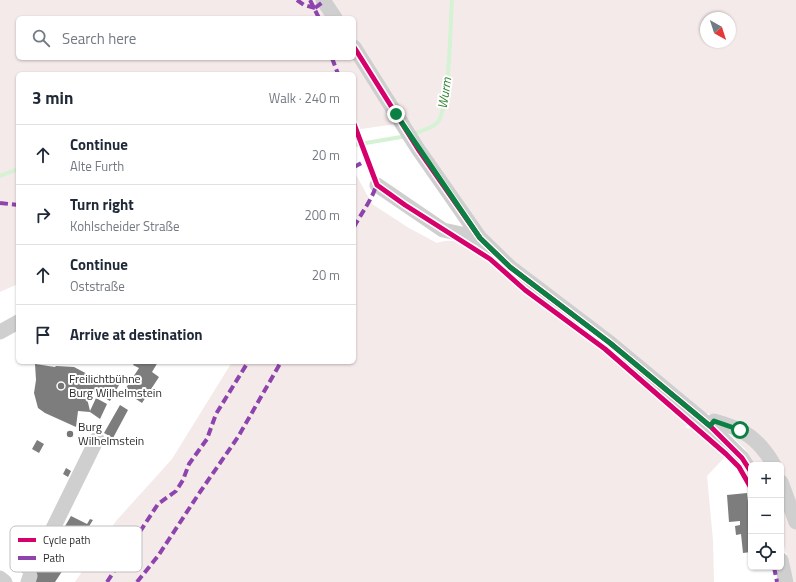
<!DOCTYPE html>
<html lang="en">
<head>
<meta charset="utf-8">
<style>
  body { margin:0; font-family:"Titillium Web",sans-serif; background:#f2f2f3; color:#1f2937 }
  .controls { position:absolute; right:12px; bottom:12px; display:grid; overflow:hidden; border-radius:6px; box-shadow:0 1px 3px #0004 }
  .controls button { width:36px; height:36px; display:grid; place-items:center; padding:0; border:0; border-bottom:1px solid #e0e1e3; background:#fff; color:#1f2937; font:20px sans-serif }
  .compass { position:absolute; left:700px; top:12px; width:36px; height:36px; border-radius:50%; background:#fff; box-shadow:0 1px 3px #0004; rotate:141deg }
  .stop { position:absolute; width:12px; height:12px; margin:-9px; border:3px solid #0b8043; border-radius:50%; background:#fff }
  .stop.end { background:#0b8043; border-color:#fff; box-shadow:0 1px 4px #0008 }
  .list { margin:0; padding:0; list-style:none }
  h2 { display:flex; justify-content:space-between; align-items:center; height:52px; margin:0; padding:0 16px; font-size:17px }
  h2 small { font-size:13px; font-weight:400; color:#747a83 }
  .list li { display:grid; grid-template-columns:26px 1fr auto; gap:12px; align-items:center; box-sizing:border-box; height:60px; padding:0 16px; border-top:1px solid #e0e1e3 }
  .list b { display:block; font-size:15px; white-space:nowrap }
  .list p { margin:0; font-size:13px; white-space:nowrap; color:#747a83 }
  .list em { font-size:13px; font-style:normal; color:#747a83 }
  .icon { flex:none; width:22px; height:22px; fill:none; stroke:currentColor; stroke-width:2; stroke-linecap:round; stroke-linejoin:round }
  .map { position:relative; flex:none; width:796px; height:582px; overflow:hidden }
  .search { position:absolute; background:#fff; box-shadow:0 1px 3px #0004; left:16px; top:16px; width:340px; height:44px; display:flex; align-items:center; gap:10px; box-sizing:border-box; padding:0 14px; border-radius:6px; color:#747a83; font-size:15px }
  .panel { position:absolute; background:#fff; box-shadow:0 1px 3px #0004; left:16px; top:72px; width:340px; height:292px; border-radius:6px }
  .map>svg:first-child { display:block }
  .green { fill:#f4eae9; fill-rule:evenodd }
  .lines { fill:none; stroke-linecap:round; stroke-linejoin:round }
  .stream { stroke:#d5f2d4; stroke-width:4 }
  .building { fill:#7d7d7d }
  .minor { stroke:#cfcfcf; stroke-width:15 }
  .quiet { stroke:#8e44ad; stroke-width:4; stroke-dasharray:8 4; stroke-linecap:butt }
  .cycleway-casing { stroke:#fff; stroke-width:8 }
  .cycleway { stroke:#d6006c; stroke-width:5 }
  .route { stroke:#0b8043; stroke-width:5 }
  .poi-dot { fill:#767676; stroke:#fff; stroke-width:1.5 }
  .labels { text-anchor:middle; stroke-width:4; stroke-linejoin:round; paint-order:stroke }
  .poi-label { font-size:12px; fill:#2c2c2c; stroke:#fff; text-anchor:start }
  .water-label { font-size:13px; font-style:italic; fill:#348531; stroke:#fff }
  .key { fill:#fff; stroke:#c0c0c0; stroke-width:1 }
  .key-label { font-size:11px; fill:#2c2c2c }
</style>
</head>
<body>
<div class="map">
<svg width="796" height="582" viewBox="0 0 796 582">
  <rect width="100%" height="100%" fill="#fff"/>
  <path class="green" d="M0 0H796V582H794L781 534V465H755L745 449 708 413 685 427 700 432 725 457 707 476 713 540 714 582H721H75L116 521 172 459 232 362H354V171L372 204 409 228 437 243C455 236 467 248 486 241L410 122 354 130V74H18V284L0 292ZM18 18H354V58H18ZM706 18H730V42H706Z"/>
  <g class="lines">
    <path class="stream" d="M413 134C421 131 433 128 438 122 450 104 450 25 452 0
      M354 145 407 136
      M0 176 18 169"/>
  </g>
  <path class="building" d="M135 362H158L152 372 159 377 142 403 124 391 139 368 133 365Z
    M35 364 55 367 56 366 74 367 95 378 98 374 119 385 110 401 89 389 86 394 90 411 96 398 107 404 100 419 90 412 78 411 76 427 45 413 38 408 34 393 36 380Z
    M120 405 128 410 113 438 104 433Z
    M37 440 44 444 39 453 32 449Z
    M66 468 71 471 68 477 63 474Z
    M747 493 751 528V552L743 553 741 534 736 535 735 526 740 525V521L729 522 727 495Z
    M71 516 87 524 90 519 93 520 81 539 83 540 55 582H34L24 574 29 562 44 565 42 567 48 571 54 561 51 558 64 535 61 533Z
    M20 563 26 567 23 573 17 568Z"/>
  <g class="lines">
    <path class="minor" d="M323 0 335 18
      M354 47 418 149 480 238 510 267 610 343 710 426 742 458 751 472
      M377 185 443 230 480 238
      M0 332 18 322
      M710 426 714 421C744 429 758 438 774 465
      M781 482 796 522
      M781 560 786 582
      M35 565 97 439
      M0 578 5 582
      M28 582 30 576"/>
    <path class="quiet" d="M297 0 304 5 315 8
      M310 0 319 18
      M315 8 324 1
      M332 58 338 74
      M354 167 367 160
      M0 203 18 205
      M354 227C359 217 377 192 376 183
      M774 567 777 582
      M107 582 158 504 176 491 183 480 189 464 207 439 216 414 248 362
      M137 582 158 556 200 492 238 437 281 362"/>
    <defs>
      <path id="cycleway" d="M354 47 418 149 480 238 510 267 610 343 710 426 742 458 751 472
        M354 124 377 185 405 205 490 259 525 290 605 349 726 454 739 467 751 488"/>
    </defs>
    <use href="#cycleway" class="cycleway-casing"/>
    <use href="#cycleway" class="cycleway"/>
  </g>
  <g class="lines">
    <path class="route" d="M396 114 480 238 510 267 610 343 710 426 714 421 740 430"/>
  </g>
  <g class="poi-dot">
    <circle cx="61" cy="386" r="4"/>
    <circle cx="70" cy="434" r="4"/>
  </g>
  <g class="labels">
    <g class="poi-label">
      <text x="69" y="383">Freilichtbühne<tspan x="69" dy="14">Burg Wilhelmstein</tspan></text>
      <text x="78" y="431">Burg<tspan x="78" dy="14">Wilhelmstein</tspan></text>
    </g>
    <g class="water-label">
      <text transform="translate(444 93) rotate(-81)" y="5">Wurm</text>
    </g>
  </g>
  <rect x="10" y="526" width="132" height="46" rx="6" class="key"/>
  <rect x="18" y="538" width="18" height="4" fill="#d6006c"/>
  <rect x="18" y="556" width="18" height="4" fill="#8e44ad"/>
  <g class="key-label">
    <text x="43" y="544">Cycle path</text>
    <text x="43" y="562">Path</text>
  </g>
</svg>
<div class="controls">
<button>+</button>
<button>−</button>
<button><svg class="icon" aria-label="locate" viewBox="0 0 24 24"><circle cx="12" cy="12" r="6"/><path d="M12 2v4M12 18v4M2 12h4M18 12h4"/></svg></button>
</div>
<svg class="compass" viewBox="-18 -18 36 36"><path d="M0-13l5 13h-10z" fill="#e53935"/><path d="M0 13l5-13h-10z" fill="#747a83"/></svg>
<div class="stop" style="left:740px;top:430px"></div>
<div class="stop end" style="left:396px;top:114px"></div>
<div class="search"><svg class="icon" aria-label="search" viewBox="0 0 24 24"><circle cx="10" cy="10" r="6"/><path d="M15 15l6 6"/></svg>Search here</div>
<section class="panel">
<h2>3 min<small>Walk · 240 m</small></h2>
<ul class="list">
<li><svg class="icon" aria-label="ahead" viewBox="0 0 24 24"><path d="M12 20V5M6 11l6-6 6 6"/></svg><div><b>Continue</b><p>Alte Furth</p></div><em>20 m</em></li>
<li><svg class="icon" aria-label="right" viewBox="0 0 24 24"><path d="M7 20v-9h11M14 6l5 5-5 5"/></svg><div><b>Turn right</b><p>Kohlscheider Straße</p></div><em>200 m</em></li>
<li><svg class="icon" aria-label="ahead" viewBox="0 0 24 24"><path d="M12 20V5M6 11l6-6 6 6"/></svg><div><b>Continue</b><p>Oststraße</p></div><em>20 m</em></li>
<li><svg class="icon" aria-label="arrive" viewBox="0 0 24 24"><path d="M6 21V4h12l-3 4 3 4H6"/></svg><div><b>Arrive at destination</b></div></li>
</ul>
</section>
</div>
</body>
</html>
